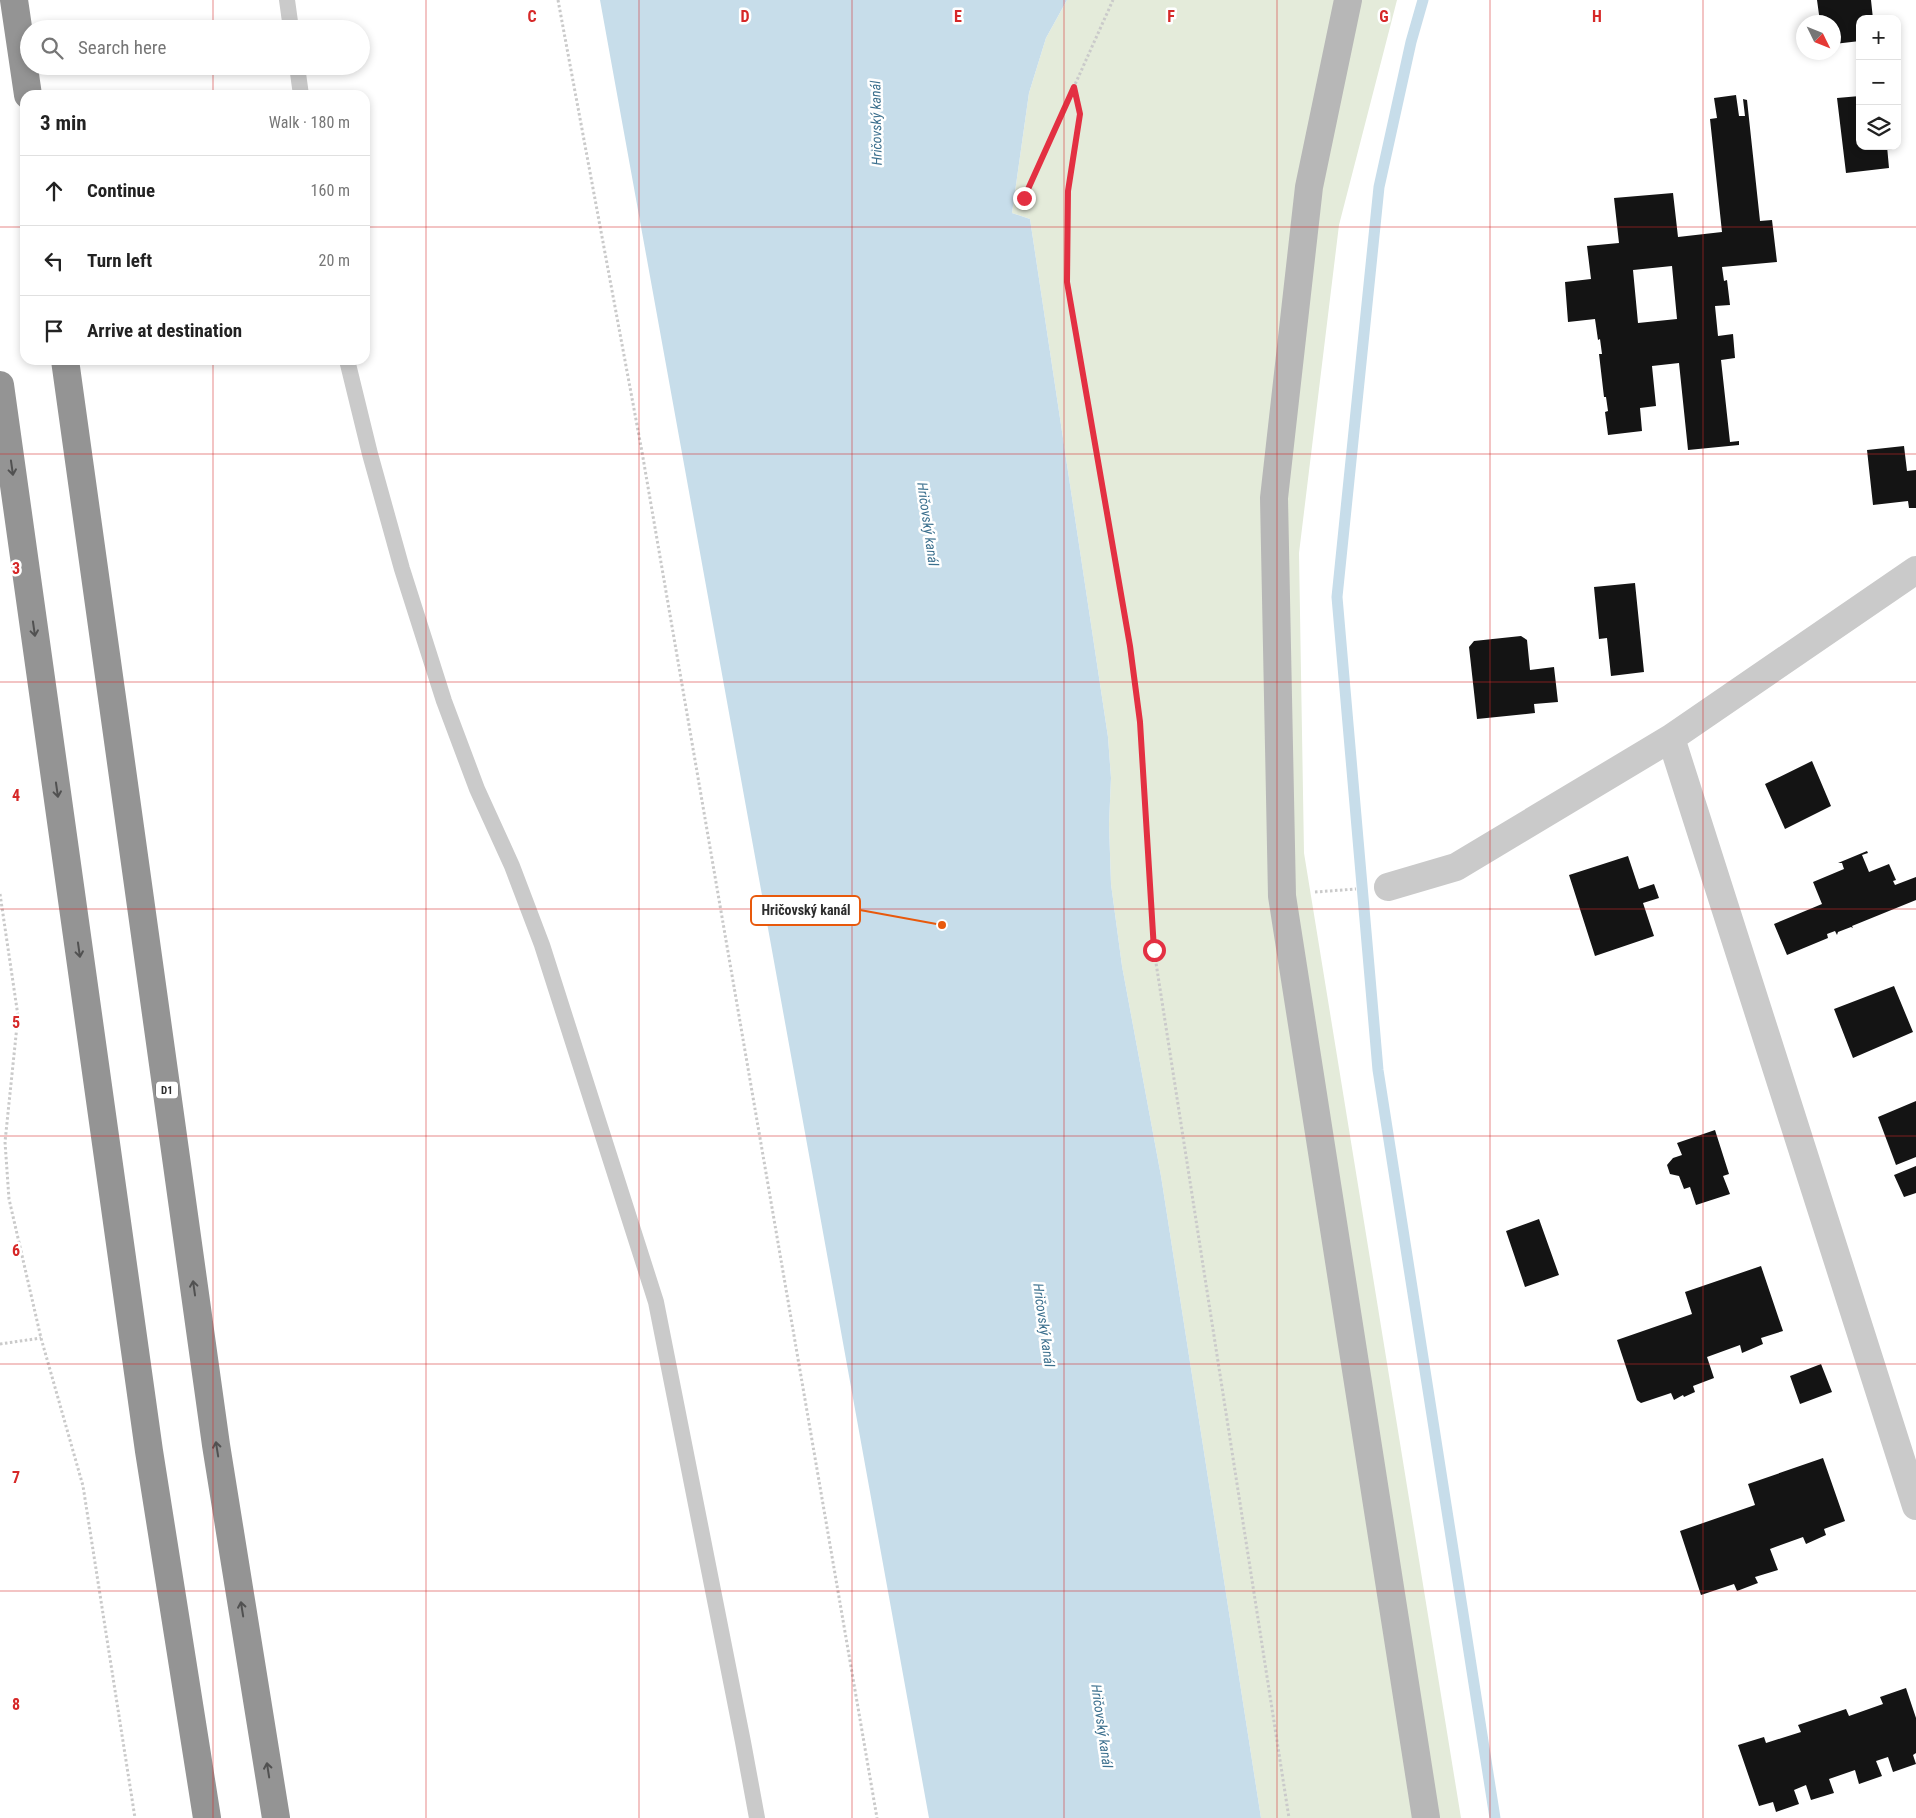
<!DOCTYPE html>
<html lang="en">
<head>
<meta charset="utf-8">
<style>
  body { margin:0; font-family:"Roboto Condensed",sans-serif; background:#f2f2f2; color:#222 }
  .controls { position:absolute; right:15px; top:15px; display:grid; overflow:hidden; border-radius:10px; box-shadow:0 2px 8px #0003 }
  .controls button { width:45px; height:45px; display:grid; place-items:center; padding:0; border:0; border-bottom:1px solid #e0e0e0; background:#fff; color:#222; font:25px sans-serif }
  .compass { position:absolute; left:1796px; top:15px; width:45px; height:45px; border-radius:50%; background:#fff; box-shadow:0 2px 8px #0003; rotate:133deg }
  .stop { position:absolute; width:15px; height:15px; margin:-11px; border:4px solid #e33042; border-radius:50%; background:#fff }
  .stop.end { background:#e33042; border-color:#fff; box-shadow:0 1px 5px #0008 }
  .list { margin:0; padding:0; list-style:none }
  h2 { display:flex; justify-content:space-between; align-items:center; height:65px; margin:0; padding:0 20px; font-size:21px }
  h2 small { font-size:16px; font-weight:400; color:#767676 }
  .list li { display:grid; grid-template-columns:32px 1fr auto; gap:15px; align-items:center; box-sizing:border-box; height:70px; padding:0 20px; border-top:1px solid #e0e0e0 }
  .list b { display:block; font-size:19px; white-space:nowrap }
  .list em { font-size:16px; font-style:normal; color:#767676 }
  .icon { flex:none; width:28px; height:28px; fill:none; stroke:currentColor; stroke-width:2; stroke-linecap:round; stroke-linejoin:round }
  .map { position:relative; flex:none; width:1916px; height:1818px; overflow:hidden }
  .search { position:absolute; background:#fff; box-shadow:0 2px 8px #0003; left:20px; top:20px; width:350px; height:55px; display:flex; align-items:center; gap:12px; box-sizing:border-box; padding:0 18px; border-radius:28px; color:#767676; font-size:19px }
  .panel { position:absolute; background:#fff; box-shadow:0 2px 8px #0003; left:20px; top:90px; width:350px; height:275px; border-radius:15px }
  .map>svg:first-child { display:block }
  .green { fill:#e4ebda }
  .water { fill:#c7ddea }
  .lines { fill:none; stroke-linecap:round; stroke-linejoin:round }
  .stream { stroke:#c7ddea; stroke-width:11 }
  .building { fill:#141414; fill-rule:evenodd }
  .path { stroke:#cacaca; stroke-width:3; stroke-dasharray:2.5 2.5; stroke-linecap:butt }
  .lane { stroke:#cacaca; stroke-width:16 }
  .street { stroke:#cacaca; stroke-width:28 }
  .secondary { stroke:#b7b7b7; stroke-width:28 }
  .highway { stroke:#949494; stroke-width:28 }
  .oneway { stroke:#515151 }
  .route { stroke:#e33042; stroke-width:6 }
  .grid { fill:none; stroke:#d62828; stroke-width:1; stroke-opacity:0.55 }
  .labels { text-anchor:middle; stroke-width:5; stroke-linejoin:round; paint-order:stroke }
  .shield { fill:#fff; stroke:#6c6c6c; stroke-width:1 }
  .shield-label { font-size:11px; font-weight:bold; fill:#2d2d2d }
  .water-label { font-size:14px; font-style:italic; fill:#3c708e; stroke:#fff }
  .grid-label { font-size:16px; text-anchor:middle; font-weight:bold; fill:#d62828; stroke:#fff; stroke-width:5; stroke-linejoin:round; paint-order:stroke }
  .leader { fill:none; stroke:#e8590c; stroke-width:2 }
  .callout-dot { fill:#e8590c; stroke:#fff; stroke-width:2 }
  .callout { fill:#fff; stroke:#e8590c; stroke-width:2 }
  .callout-label { font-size:14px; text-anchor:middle; font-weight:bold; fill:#2d2d2d }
</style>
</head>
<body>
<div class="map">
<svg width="1916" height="1818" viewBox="0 0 1916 1818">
  <rect width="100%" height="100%" fill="#fff"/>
  <path class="green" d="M1067 0H1397L1339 225 1299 553 1304 853 1461 1818H1261L1161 1176 1122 966 1111 884 1109 824 1111 778 1108 737 1030 219 1012 213 1029 93 1046 38Z"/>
  <path class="water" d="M600 0H1067L1046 38 1029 93 1012 213 1030 219 1108 737 1111 778 1109 824 1111 884 1122 966 1161 1176 1261 1818H929Z"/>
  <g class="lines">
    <path class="stream" d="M1423 0 1411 42 1379 187 1337 597 1378 1070 1495 1818"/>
  </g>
  <path class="building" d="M1817 0H1871L1873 19H1860V41L1834 44V22H1820Z
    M1736 95 1739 116H1745L1743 99 1747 100 1760 221 1772 220 1777 262 1722 267 1724 281 1727 280 1730 305 1715 306 1718 336 1733 334 1735 358 1721 360 1730 442 1739 441V445L1688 450 1679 363 1652 366 1656 406 1640 408 1642 431 1608 435 1605 412 1608 411 1606 397H1604L1599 354H1602L1600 339 1598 340 1595 319 1568 322 1565 282 1591 279 1587 246 1619 243 1614 198 1673 193 1678 237 1722 232 1710 119 1717 118 1714 98ZM1672 266 1677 319 1638 323 1633 270Z
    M1860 96V146H1887L1889 168 1846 173 1837 98Z
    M1904 446 1907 471 1916 470V508H1909L1908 501 1873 505 1867 450Z
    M1635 583 1644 672 1611 676 1607 638 1599 639 1594 587Z
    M1521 636 1527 640 1530 670 1554 667 1558 702 1534 704 1535 713 1477 719 1469 647 1474 641Z
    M1812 761 1831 806 1785 829 1765 784Z
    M1867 851 1868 853 1862 855 1869 872 1889 864 1896 880 1893 881 1895 885 1916 877V900L1852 926 1853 928 1851 927 1838 932 1837 935 1835 931 1827 934 1828 938 1787 955 1774 924 1822 904 1813 882 1844 869 1842 863H1838Z
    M1628 856 1639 889 1654 884 1659 898 1643 903 1654 936 1595 956 1569 875Z
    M1894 986 1913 1032 1853 1058 1834 1009Z
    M1916 1101V1157L1896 1165 1878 1117Z
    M1715 1130 1729 1174 1723 1176 1730 1194 1696 1205 1690 1187 1684 1189 1679 1176 1670 1174 1667 1165 1673 1158 1682 1155 1677 1143Z
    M1916 1166V1193L1904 1197 1894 1175Z
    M1539 1219 1559 1275 1525 1287 1506 1231Z
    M1761 1266 1783 1331 1761 1338 1763 1344 1742 1353 1740 1345 1707 1357 1714 1378 1693 1386 1695 1392 1684 1397 1683 1395 1674 1400 1671 1393 1641 1403 1637 1400 1617 1340 1692 1314 1685 1292Z
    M1821 1364 1832 1392 1800 1404 1790 1376Z
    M1823 1458 1845 1521 1824 1529 1826 1535 1806 1544 1803 1537 1770 1549 1778 1570 1755 1577 1758 1583 1737 1591 1734 1584 1701 1595 1680 1531 1755 1505 1748 1484Z
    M1906 1688 1916 1718V1753L1913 1755 1916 1764 1893 1772 1888 1757 1876 1761 1882 1776 1859 1784 1855 1770 1829 1779 1834 1793 1811 1800 1806 1785 1794 1790 1799 1804 1776 1812 1773 1802 1759 1806 1738 1745 1764 1737 1766 1743 1801 1732 1798 1725 1846 1709 1849 1716 1883 1704 1880 1697Z"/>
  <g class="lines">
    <path class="path" d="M558 0 642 452 877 1818
      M1074 87 1080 114 1068 191 1067 282 1130 646 1140 722 1154 950 1289 1818
      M1024 198 1113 0
      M1315 892 1356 889
      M0 894 18 1016 5 1142 9 1199 41 1338 83 1486 135 1818
      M0 1344 41 1338"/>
    <path class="lane" d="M287 0 291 29
      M297 66 301 95
      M347 360 370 454 402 569 444 701 477 789 512 866 542 945 656 1302 743 1742 757 1818"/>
    <path class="street" d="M1671 738 1916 1506
      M1388 887 1456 867 1671 738 1916 570"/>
    <path class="secondary" d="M1348 0 1309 187 1274 498 1282 896 1426 1818"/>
    <path class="highway" d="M14 0 28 95
      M65 360 216 1445 276 1818
      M0 385 149 1451 207 1818"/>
  </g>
  <defs><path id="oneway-shaft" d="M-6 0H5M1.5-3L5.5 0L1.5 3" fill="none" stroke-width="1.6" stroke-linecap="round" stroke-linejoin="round" transform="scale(1.25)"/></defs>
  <g class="oneway">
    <use href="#oneway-shaft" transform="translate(12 468) rotate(82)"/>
    <use href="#oneway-shaft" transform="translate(34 629) rotate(82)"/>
    <use href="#oneway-shaft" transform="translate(57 790) rotate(82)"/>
    <use href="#oneway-shaft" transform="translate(79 950) rotate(82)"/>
    <use href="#oneway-shaft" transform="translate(194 1288) rotate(-98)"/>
    <use href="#oneway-shaft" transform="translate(217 1449) rotate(-99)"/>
    <use href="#oneway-shaft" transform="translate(242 1609) rotate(-99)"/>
    <use href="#oneway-shaft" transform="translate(268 1770) rotate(-99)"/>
  </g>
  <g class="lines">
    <path class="route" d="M1024 198 1074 87 1080 114 1068 191 1067 282 1130 646 1140 722 1154 950"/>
  </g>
  <path class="grid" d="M213 0V29M426 0V1818M639 0V1818M852 0V1818M1064 0V1818M1277 0V1818M1490 0V1818M1703 0V1818M213 66V95M0 227H25M365 227H1916M213 360V1818M0 454H1916M0 682H1916M0 909H1916M0 1136H1916M0 1364H1916M0 1591H1916"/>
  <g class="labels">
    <rect class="shield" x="156" y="1081.5" width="22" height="17" rx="4"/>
    <g class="shield-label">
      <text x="167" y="1094">D1</text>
    </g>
    <g class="water-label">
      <text transform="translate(876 123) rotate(-91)" y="5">Hričovský kanál</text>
      <text transform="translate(928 524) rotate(82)" y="5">Hričovský kanál</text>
      <text transform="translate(1044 1325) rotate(82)" y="5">Hričovský kanál</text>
      <text transform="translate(1102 1726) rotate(82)" y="5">Hričovský kanál</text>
    </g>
  </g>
  <g class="grid-label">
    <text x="532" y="22">C</text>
    <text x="745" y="22">D</text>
    <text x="958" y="22">E</text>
    <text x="1171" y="22">F</text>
    <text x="1384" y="22">G</text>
    <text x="1597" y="22">H</text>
    <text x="16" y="574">3</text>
    <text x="16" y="801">4</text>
    <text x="16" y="1028">5</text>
    <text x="16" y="1256">6</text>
    <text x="16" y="1483">7</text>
    <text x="16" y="1710">8</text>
  </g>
  <path class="leader" d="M942 925L860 910"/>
  <circle class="callout-dot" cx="942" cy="925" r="5"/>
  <rect class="callout" x="751" y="896" width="109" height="29" rx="5"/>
  <g class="callout-label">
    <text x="806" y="915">Hričovský kanál</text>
  </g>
</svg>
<div class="controls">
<button>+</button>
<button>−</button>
<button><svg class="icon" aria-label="layers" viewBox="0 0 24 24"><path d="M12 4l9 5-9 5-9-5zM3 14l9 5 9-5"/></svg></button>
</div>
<svg class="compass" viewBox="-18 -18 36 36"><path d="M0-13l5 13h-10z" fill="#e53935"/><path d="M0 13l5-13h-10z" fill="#767676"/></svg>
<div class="stop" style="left:1154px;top:950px"></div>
<div class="stop end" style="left:1024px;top:198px"></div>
<div class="search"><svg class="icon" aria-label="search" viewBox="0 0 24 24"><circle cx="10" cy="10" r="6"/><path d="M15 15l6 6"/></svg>Search here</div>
<section class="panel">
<h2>3 min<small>Walk · 180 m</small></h2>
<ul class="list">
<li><svg class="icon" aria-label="ahead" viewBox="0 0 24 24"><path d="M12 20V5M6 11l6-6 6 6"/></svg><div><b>Continue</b></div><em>160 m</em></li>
<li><svg class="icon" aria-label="left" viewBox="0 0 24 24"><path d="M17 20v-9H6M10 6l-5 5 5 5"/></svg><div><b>Turn left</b></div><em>20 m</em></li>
<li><svg class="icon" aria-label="arrive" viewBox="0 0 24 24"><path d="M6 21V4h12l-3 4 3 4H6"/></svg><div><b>Arrive at destination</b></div></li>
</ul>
</section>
</div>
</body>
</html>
